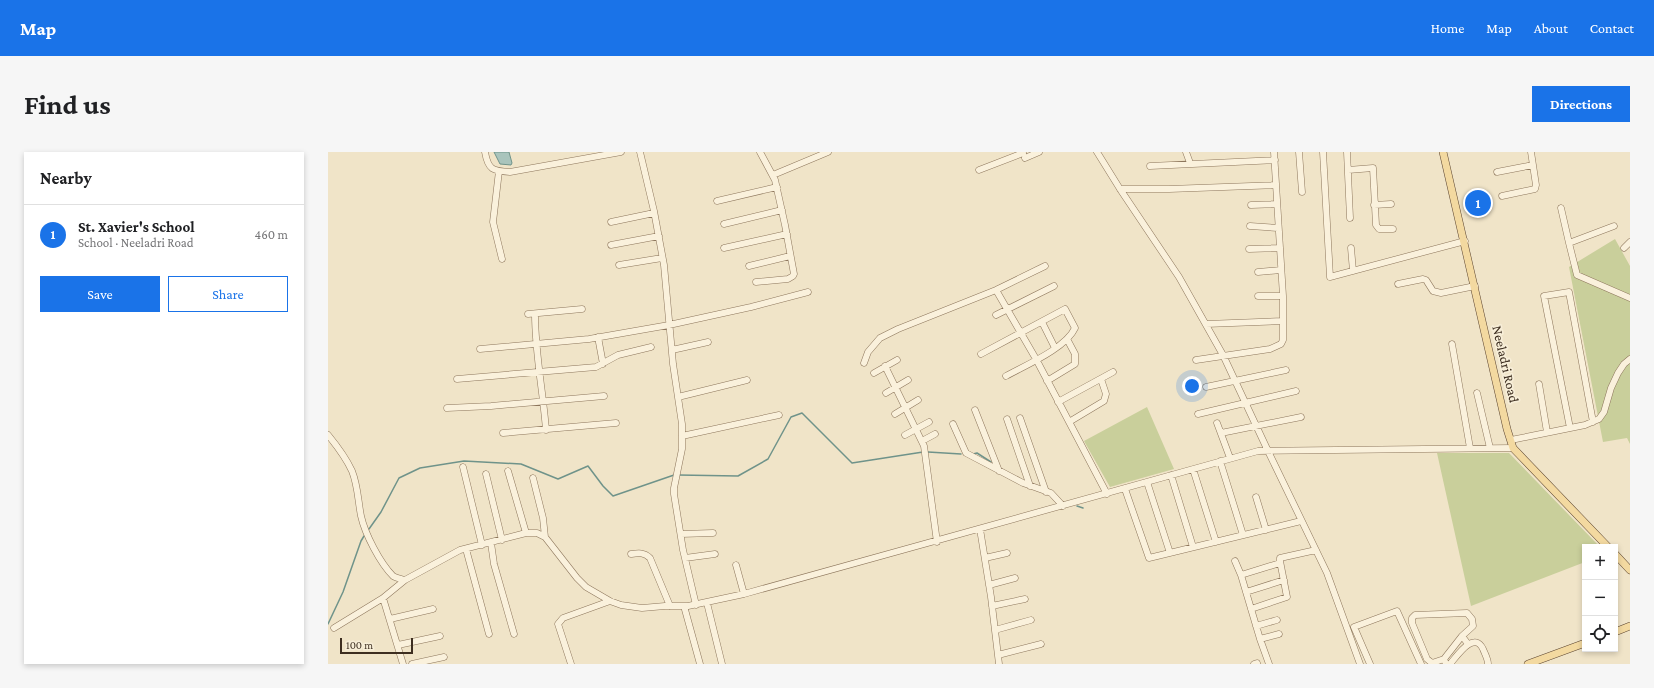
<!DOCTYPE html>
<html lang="en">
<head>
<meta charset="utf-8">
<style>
  body { margin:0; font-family:"Crimson Pro",serif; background:#f6f6f6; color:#202124 }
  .controls { position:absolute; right:12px; bottom:12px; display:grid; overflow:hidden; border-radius:0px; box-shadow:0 2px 6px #0003 }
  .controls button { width:36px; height:36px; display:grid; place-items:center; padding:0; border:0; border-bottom:1px solid #e0e0e0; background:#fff; color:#202124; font:20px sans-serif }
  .scale { position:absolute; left:12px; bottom:10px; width:73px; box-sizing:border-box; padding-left:4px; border:2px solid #3d2e20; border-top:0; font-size:11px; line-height:14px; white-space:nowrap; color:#3d2e20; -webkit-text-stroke:3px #f7eed8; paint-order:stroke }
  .you { position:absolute; left:864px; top:234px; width:14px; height:14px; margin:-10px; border:3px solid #fff; border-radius:50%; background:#1a73e8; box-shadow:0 0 0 6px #1a73e833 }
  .badge { display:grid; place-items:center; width:26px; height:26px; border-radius:50%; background:#1a73e8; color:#fff; font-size:13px; font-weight:700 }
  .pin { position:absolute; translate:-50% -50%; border:2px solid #fff; box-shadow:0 1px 4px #0006 }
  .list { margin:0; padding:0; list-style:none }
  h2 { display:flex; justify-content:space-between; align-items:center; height:52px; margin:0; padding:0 16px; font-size:17px }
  h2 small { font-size:13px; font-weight:400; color:#757577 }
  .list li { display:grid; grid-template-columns:26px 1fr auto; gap:12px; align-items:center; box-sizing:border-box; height:60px; padding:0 16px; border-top:1px solid #e0e0e0 }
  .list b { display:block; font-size:15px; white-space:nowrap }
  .list p { margin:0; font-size:13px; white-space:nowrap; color:#757577 }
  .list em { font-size:13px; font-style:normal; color:#757577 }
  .actions { display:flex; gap:8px; padding:12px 16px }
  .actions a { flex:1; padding:9px 0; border:1px solid #1a73e8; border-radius:0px; text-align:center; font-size:14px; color:#1a73e8 }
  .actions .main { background:#1a73e8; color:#fff }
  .icon { flex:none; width:22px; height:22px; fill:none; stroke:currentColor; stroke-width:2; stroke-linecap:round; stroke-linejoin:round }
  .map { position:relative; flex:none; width:1302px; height:512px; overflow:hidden; border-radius:0px }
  header { display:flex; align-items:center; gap:24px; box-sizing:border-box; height:56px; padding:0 20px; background:#1a73e8; color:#fff }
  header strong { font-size:19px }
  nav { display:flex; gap:22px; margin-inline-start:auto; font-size:14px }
  .intro { display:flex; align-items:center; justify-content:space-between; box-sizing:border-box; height:96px; padding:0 24px }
  h1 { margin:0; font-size:28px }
  .button { padding:10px 18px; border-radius:0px; background:#1a73e8; color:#fff; font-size:14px; font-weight:700 }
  main { display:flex; gap:24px; padding:0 24px }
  aside { flex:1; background:#fff; border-radius:0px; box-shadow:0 2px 6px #0003 }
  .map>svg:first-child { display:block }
  .green { fill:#c9cf9b }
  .water { fill:#a9c4bc; stroke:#6f938a }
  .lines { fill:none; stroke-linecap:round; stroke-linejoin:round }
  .stream { stroke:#6f938a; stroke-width:1.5 }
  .minor-casing { stroke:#8d765c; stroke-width:7 }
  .major-casing { stroke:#5b4430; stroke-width:8 }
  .minor { stroke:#faf1dc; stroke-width:6 }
  .major { stroke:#f3d9a0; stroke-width:7 }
  .labels { text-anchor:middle; stroke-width:3.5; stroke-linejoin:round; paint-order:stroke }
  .street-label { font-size:14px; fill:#3d2e20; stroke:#f7eed8 }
</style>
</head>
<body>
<header>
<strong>Map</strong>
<nav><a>Home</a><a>Map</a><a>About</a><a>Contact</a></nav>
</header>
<div class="intro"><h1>Find us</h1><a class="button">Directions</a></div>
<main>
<aside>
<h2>Nearby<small></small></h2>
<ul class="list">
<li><span class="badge">1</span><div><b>St. Xavier's School</b><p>School · Neeladri Road</p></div><em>460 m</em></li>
</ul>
<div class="actions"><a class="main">Save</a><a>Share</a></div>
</aside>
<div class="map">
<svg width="1302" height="512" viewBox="0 0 1302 512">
  <rect width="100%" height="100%" fill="#f0e4c8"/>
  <path class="green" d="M1287 87 1302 114V292L1299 286 1275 290 1241 115Z
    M819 255 846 317 782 335 756 289Z
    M1109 301H1181L1272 395H1257V410L1143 454Z"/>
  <path class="water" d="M166 0H181L184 11 183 13 172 12Z"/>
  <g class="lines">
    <path class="stream" d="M600 300 633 302
      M645 302 649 301 663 310
      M350 323 410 324 440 307 463 265 474 261 524 311 595 300
      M749 354 755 356
      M41 377 53 360 71 326 92 316 136 309 193 312 230 327 260 314 275 334 285 344 346 323
      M0 472 15 440 33 389 36 384"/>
    <defs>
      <path id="minor" d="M157 0C160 18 165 19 182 20L293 0
        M312 0 326 59 336 113 345 212 354 272V297L346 336V342L355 398 368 453
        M769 0 792 37 851 125 895 203 940 299 999 421 1032 512
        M858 0 862 11
        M971 0 974 40
        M995 0 1002 125 1137 89
        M1019 0 1022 66
        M697 6 711 0
        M822 14 947 8
        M651 18 695 1
        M1020 18 1045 16 1048 73 1051 77H1065
        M171 19 165 70 174 107
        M1169 20 1205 13
        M445 23 500 0
        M792 37H841L948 33
        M1174 44 1207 37 1208 33 1203 0
        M389 49 449 35
        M923 53 949 52
        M1046 53 1063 52
        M1233 56 1241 91 1286 74
        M283 70 326 61
        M396 72 454 58
        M922 74 950 76
        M1241 91 1249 123 1302 146
        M283 93 331 84
        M396 96 459 82
        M1023 96 1025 119
        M1296 96 1302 90
        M921 97 952 96
        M291 113 334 106
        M421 114 462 104
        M930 120 953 118
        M428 130 460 127 465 124 466 122 457 73 447 28 432 0
        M1070 132 1095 127 1098 128 1105 139 1113 141 1147 134
        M668 138 708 207 779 342
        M930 144H955
        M200 162 254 157
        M207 162C207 201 215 239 218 278
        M668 163 726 134
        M714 170 727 196
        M878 172 955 169
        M270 185 275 212
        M1124 192 1142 296
        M152 197 261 187 341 173 423 155 480 140
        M344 198 380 190
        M653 202 737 157 747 176C738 196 698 213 678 224
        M868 208 942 197 953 192 955 188V144L946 0
        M536 211 540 200 552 186 570 177 668 138 717 114
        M557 214 596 294 609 390
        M546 221 569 208
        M129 227 268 215 290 203 323 195
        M719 229 747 212V202L739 187
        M1211 232 1219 280
        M878 235 958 218
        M558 241 580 228
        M1149 241 1162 296
        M350 245 419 228
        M730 250 785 220
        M119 256 163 254 276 244
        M647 258 671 319
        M567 262 590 248
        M870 262 968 239
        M692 266 718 340
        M679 267 702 334
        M741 270 776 249 778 242 773 227
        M889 271 902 306
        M625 272 638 301 695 331 723 341 735 354
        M1242 276 1216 144 1241 140 1265 270
        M175 281 288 271
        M893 281 973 265
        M0 283C9 294 18 306 24 319 30 334 30 349 33 364 37 382 52 411 65 424 68 426 73 427 77 428L132 398 198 381H209L217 385 249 426 258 435 282 449 293 453 314 456 337 454H360L416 442 930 299 1185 296
        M577 283 601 270
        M354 284 451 263
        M1183 288 1257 273 1271 267 1276 260 1283 236 1290 221 1296 212 1302 207
        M594 289 607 282
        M892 309 915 383
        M135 315 154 393
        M865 317 888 390
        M180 319 198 381
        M158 322 174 388
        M843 323 865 395
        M205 326 215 366 217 385
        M819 330 842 401
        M797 337 821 406 973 369
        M928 345 938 378
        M652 377 663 445 671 512
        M353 382 385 381
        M163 391 166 412 186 482
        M138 397 161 482
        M303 402C310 401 316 400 322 406L342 454
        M357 406 387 402
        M657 406 679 401
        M907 409 913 423 932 487 951 482
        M408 413 416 442
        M913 423 952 411
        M661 433 687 426
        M918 440 956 428
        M55 446 75 512
        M379 451 394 512
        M356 454 372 512
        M664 454 697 447
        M923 457 959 445 952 409V406L988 398
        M62 467 105 457
        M928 474 949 468
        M6 476 55 446 77 428
        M667 478 703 468
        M932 487 941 512
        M70 493 112 484
        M670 503 713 492
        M1116 507 1134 484
        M84 512 116 505
        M243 512 230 472 235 466 282 449
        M926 512 929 511
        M1042 512 1026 475 1069 459 1093 512
        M1118 512 1116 507 1104 511 1099 507 1084 471V466L1087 463 1139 461 1144 467 1145 474 1134 484 1140 492
        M1122 512C1129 504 1146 478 1155 497 1157 502 1160 507 1160 512"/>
      <path id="major" d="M1115 0 1179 277 1185 296 1280 395
        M1287 402 1302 418
        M1287 480 1302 474
        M1200 512 1257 491"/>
    </defs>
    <use href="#minor" class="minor-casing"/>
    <use href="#major" class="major-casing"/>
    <use href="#minor" class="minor"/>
    <use href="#major" class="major"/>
  </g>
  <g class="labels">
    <g class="street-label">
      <text transform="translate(1178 212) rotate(77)" y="5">Neeladri Road</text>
    </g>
  </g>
</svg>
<div class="controls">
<button>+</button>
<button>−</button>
<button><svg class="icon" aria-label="locate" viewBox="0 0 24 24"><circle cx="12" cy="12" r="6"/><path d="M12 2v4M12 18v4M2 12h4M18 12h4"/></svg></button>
</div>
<div class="scale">100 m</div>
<div class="you"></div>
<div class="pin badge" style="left:1150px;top:51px">1</div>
</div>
</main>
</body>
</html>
